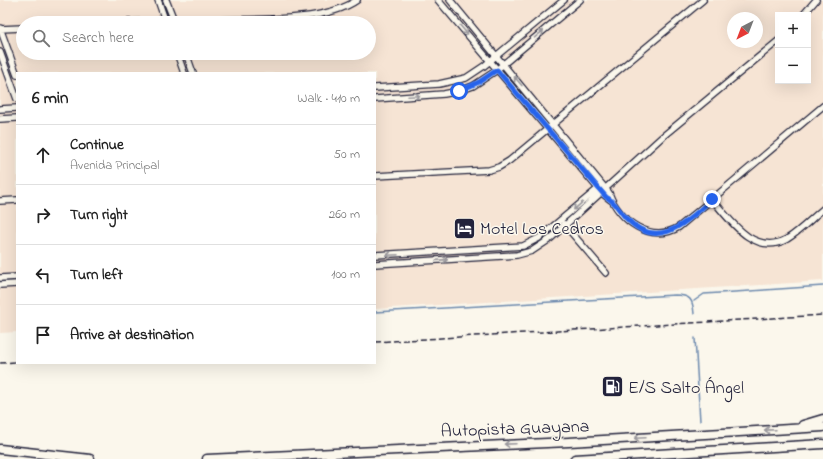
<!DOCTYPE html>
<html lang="en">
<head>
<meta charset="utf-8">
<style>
  body { margin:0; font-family:"Indie Flower",sans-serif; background:#f6f6f6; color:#222 }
  .controls { position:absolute; right:12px; top:12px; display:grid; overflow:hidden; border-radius:0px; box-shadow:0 4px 16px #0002 }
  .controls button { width:36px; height:36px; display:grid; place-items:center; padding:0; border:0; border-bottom:1px solid #e0e0e0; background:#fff; color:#222; font:20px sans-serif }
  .compass { position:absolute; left:727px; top:12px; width:36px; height:36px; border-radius:50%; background:#fff; box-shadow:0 4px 16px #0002; rotate:222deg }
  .stop { position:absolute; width:12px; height:12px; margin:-9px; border:3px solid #2563eb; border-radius:50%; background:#fff }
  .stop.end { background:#2563eb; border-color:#fff; box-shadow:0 1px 4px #0008 }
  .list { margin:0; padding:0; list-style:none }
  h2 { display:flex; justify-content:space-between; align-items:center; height:52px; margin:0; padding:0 16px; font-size:17px }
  h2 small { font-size:13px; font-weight:400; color:#767676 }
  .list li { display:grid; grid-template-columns:26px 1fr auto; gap:12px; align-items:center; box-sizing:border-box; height:60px; padding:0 16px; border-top:1px solid #e0e0e0 }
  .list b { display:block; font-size:15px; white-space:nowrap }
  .list p { margin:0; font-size:13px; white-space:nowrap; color:#767676 }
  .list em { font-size:13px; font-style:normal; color:#767676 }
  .icon { flex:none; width:22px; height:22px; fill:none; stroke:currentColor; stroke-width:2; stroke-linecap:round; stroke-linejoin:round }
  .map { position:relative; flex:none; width:823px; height:459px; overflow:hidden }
  .search { position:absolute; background:#fff; box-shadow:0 4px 16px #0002; left:16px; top:16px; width:360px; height:44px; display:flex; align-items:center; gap:10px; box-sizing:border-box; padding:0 14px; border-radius:22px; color:#767676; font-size:15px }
  .panel { position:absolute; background:#fff; box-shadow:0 4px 16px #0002; left:16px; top:72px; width:360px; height:292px; border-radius:0px }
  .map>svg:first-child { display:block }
  .built { fill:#f6e4d4; fill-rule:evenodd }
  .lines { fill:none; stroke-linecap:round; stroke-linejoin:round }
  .stream { stroke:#6c89ae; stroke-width:1.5 }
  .minor-casing { stroke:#22223b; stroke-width:8 }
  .highway-casing { stroke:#22223b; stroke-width:11 }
  .minor { stroke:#fbf7ec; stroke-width:5.5 }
  .highway { stroke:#fbf7ec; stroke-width:8 }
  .rail { stroke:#22223b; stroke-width:1.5; stroke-dasharray:6 3; stroke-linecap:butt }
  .oneway { stroke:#99979c }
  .route { stroke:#2563eb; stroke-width:5 }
  .labels { text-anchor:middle; stroke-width:3; stroke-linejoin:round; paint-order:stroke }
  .poi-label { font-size:18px; fill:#22223b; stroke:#fbf7ec; text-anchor:start }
  .street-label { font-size:18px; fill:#22223b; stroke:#fbf7ec }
</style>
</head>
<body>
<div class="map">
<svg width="823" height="459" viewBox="0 0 823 459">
  <rect width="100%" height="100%" fill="#fbf7ec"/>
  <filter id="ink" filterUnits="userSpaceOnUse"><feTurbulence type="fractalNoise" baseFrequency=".025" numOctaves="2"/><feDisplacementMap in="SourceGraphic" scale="8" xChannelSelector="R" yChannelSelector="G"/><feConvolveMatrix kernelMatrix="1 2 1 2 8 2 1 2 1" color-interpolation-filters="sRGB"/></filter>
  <g filter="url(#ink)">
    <path class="built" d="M0 0H823V281L375 309V73H17V332L0 333ZM778 15H808V81H778ZM733 18H757V42H733ZM23 23H369V53H23Z"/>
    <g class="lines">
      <path class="stream" d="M694 301 704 294 823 286
        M375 312 675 295C690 295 693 299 694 314
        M695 338 700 421"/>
      <defs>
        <path id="minor" d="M158 0 166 23
          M166 0 175 23
          M438 0 602 193 611 200
          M450 0 609 193C619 221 651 244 679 227L823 106
          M803 15 816 0
          M88 23C130 22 172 21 214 20 253 19 325 23 357 0
          M0 28 17 75
          M0 29 23 28
          M0 52 17 99
          M177 53 184 73
          M186 53 193 73
          M375 88 439 84 466 78 484 66 564 0
          M375 99 444 94 459 91 473 86 494 72 580 0
          M0 109 17 108
          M0 119 17 118
          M375 176 489 170 499 167 509 161 703 0
          M712 199C730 220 754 257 787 239 800 231 811 219 823 209
          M0 201 17 200
          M564 224 606 273
          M375 255 523 246 539 238 600 187
          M375 264 517 255 532 251 550 239 662 137 778 41
          M0 278 17 277
          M0 285 17 284"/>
        <path id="highway" d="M803 425 823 419
          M0 449 90 459
          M207 459 569 442 823 427
          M575 459 823 444"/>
      </defs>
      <use href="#minor" class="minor-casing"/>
      <use href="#highway" class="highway-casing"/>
      <use href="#minor" class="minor"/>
      <use href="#highway" class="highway"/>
      <path class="rail" d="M375 342 823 315
        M0 363 17 362"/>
    </g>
    <defs><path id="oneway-shaft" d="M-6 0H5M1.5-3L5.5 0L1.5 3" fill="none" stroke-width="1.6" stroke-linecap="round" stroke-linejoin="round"/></defs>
    <g class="oneway">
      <use href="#oneway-shaft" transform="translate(464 30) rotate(50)"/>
      <use href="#oneway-shaft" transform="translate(539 34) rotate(-40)"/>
      <use href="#oneway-shaft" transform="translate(518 81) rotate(-130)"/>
      <use href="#oneway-shaft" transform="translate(414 96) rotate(-3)"/>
      <use href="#oneway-shaft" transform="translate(578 206) rotate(139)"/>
      <use href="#oneway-shaft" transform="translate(392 255) rotate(177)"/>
      <use href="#oneway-shaft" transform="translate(442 260) rotate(-4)"/>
      <use href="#oneway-shaft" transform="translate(770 430) rotate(178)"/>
      <use href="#oneway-shaft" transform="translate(640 438) rotate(177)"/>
      <use href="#oneway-shaft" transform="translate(510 444) rotate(178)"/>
    </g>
  </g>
  <g class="lines" filter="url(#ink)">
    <path class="route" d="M459 91 479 82 497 70 606 197C615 201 620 212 627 219 659 252 687 221 712 199"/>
  </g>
  <defs>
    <symbol id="hotel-square" viewBox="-11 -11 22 22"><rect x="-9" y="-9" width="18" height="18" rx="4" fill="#22223b" stroke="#fbf7ec"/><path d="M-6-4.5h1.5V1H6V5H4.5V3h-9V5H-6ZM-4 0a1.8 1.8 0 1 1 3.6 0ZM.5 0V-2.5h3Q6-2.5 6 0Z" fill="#fff"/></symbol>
    <symbol id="fuel-square" viewBox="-11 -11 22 22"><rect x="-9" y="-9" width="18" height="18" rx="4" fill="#22223b" stroke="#fbf7ec"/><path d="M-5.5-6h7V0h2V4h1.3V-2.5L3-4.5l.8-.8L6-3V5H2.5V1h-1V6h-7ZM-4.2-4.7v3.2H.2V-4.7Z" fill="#fff"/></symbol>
  </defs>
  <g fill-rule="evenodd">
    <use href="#hotel-square" x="452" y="216" width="25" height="25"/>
    <use href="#fuel-square" x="600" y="374" width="25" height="25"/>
  </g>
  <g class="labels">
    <g class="poi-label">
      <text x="480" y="234">Motel Los Cedros</text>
      <text x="628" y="393">E/S Salto Ángel</text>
    </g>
    <g class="street-label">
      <text transform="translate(515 428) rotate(-2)" y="6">Autopista Guayana</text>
    </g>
  </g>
</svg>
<div class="controls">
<button>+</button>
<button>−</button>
</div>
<svg class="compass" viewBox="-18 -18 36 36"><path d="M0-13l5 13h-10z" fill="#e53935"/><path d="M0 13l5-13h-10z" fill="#767676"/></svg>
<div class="stop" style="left:459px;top:91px"></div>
<div class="stop end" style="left:712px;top:199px"></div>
<div class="search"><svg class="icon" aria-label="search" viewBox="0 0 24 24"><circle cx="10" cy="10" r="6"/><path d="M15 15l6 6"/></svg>Search here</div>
<section class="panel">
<h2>6 min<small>Walk · 410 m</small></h2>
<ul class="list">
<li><svg class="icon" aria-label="ahead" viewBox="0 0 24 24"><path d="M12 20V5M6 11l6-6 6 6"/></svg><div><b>Continue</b><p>Avenida Principal</p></div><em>50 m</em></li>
<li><svg class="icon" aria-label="right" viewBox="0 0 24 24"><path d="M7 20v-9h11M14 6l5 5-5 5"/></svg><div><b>Turn right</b></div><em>260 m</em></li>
<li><svg class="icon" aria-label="left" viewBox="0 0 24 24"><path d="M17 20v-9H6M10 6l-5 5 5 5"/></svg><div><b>Turn left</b></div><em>100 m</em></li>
<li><svg class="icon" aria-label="arrive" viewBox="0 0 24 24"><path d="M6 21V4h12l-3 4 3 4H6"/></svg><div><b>Arrive at destination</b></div></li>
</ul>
</section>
</div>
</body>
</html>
